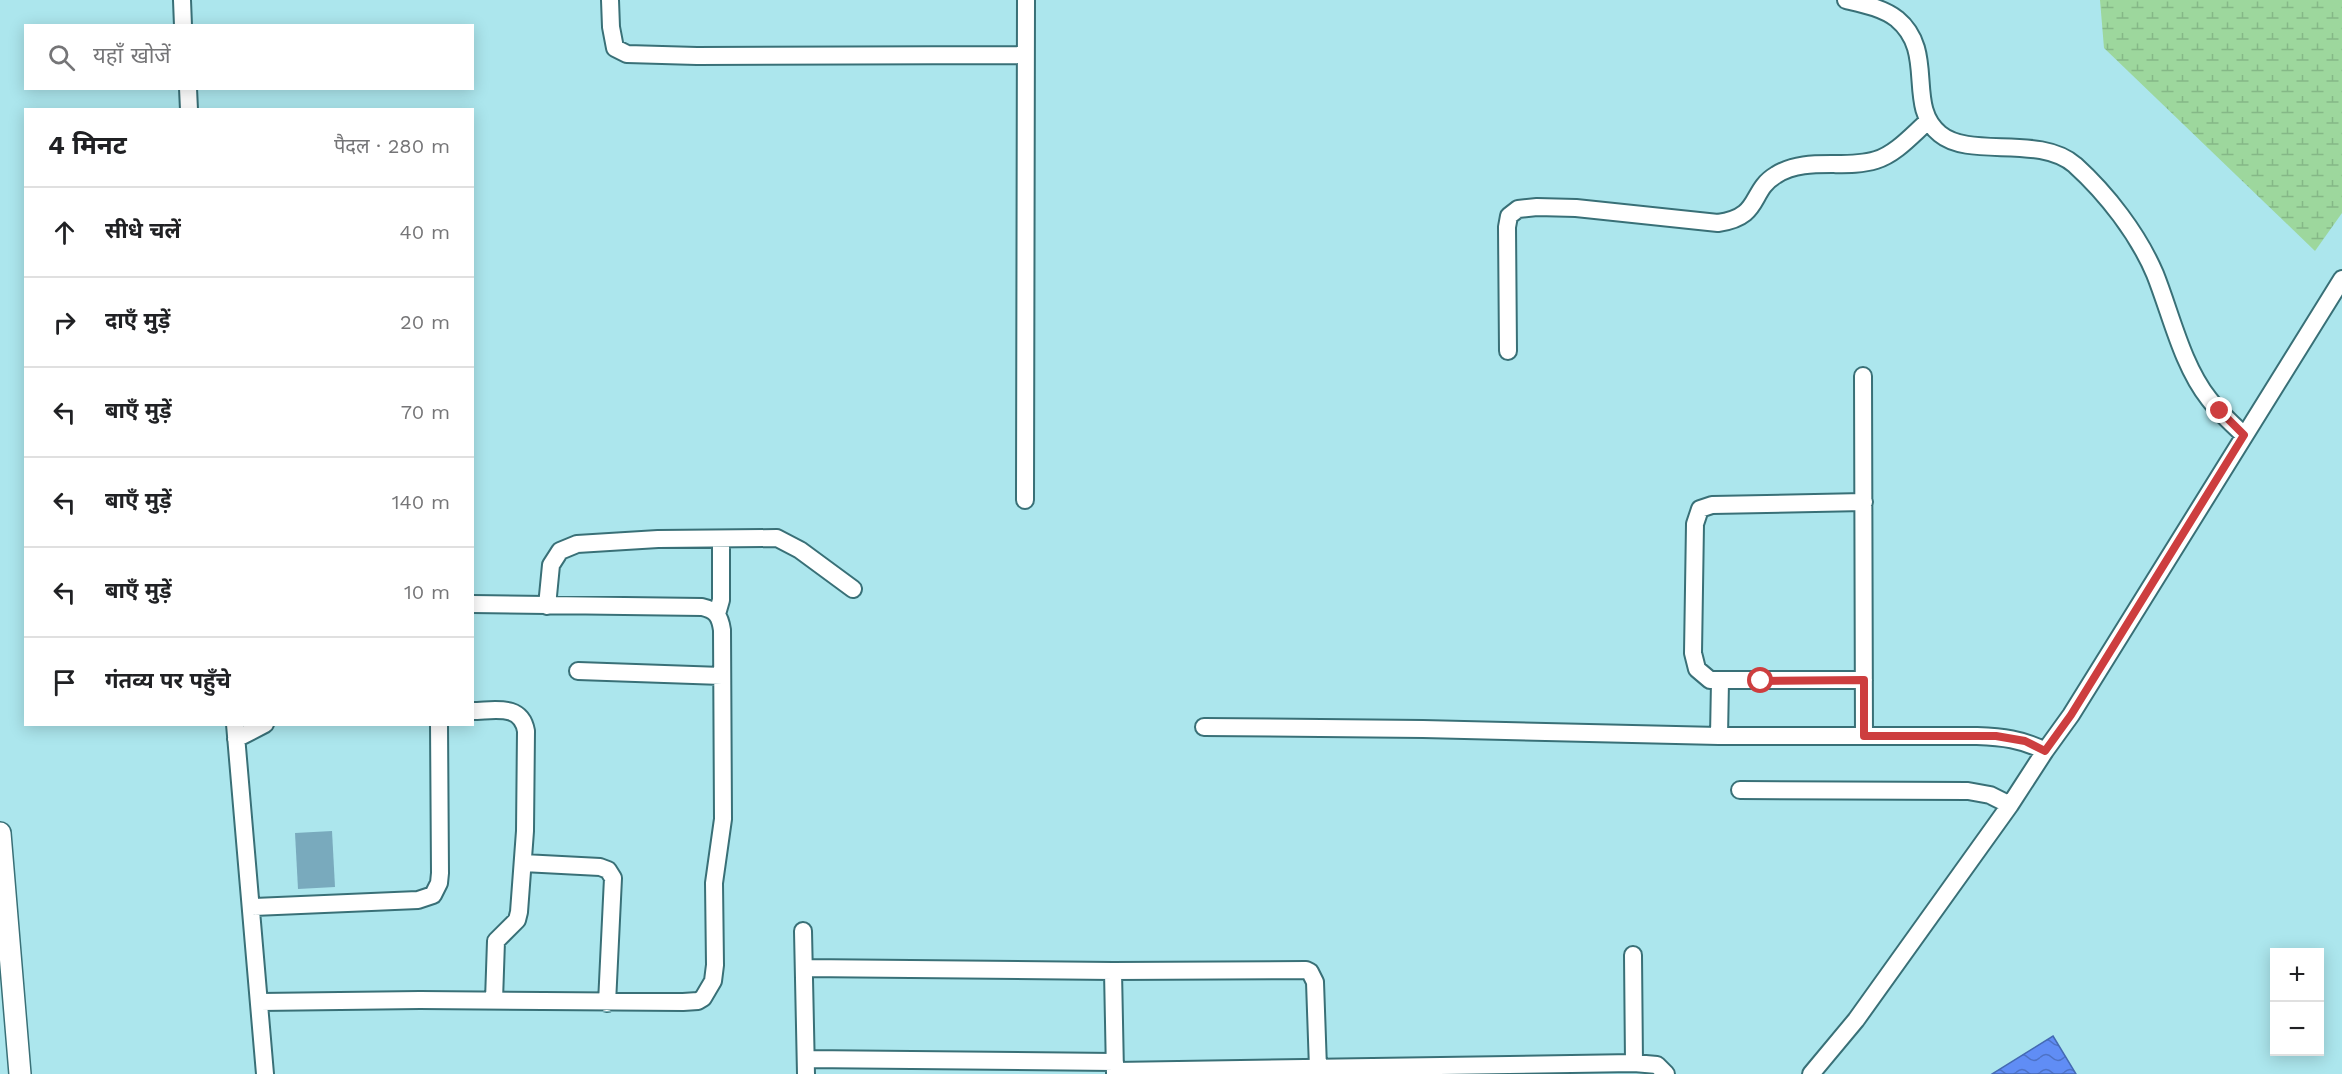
<!DOCTYPE html>
<html lang="hi">
<head>
<meta charset="utf-8">
<style>
  body { margin:0; font-family:"Work Sans","Noto Sans Devanagari",sans-serif; background:#f6f6f6; color:#202124 }
  .controls { position:absolute; right:18px; bottom:18px; display:grid; overflow:hidden; border-radius:0px; box-shadow:0 3px 15px #0003 }
  .controls button { width:54px; height:54px; display:grid; place-items:center; padding:0; border:0; border-bottom:2px solid #e0e0e0; background:#fff; color:#202124; font:30px sans-serif }
  .stop { position:absolute; width:18px; height:18px; margin:-14px; border:4px solid #cd3e3f; border-radius:50%; background:#fff }
  .stop.end { background:#cd3e3f; border-color:#fff; box-shadow:0 2px 6px #0008 }
  .list { margin:0; padding:0; list-style:none }
  h2 { display:flex; justify-content:space-between; align-items:center; height:78px; margin:0; padding:0 24px; font-size:26px }
  h2 small { font-size:20px; font-weight:400; color:#757577 }
  .list li { display:grid; grid-template-columns:39px 1fr auto; gap:18px; align-items:center; box-sizing:border-box; height:90px; padding:0 24px; border-top:2px solid #e0e0e0 }
  .list b { display:block; font-size:22px; white-space:nowrap }
  .list em { font-size:20px; font-style:normal; color:#757577 }
  .icon { flex:none; width:33px; height:33px; fill:none; stroke:currentColor; stroke-width:2; stroke-linecap:round; stroke-linejoin:round }
  .map { position:relative; flex:none; width:2342px; height:1074px; overflow:hidden }
  .search { position:absolute; background:#fff; box-shadow:0 3px 15px #0003; left:24px; top:24px; width:450px; height:66px; display:flex; align-items:center; gap:15px; box-sizing:border-box; padding:0 21px; border-radius:0px; color:#757577; font-size:22px }
  .panel { position:absolute; background:#fff; box-shadow:0 3px 15px #0003; left:24px; top:108px; width:450px; height:618px; border-radius:0px }
  .map>svg:first-child { display:block }
  .wetland { fill:url(#wetland-marsh) }
  .water { fill:url(#water-waves); stroke:#446ab3; stroke-width:1.5 }
  .building { fill:#79aabd }
  .lines { fill:none; stroke-linecap:round; stroke-linejoin:round }
  .minor-casing { stroke:#397077; stroke-width:20 }
  .tertiary-casing { stroke:#397077; stroke-width:24 }
  .minor { stroke:#fff; stroke-width:16 }
  .tertiary { stroke:#fff; stroke-width:21 }
  .route { stroke:#cd3e3f; stroke-width:8 }
</style>
</head>
<body>
<div class="map">
<svg width="2342" height="1074" viewBox="0 0 2342 1074">
  <defs>
    <pattern id="wetland-marsh" width="20" height="14" patternUnits="userSpaceOnUse" patternTransform="scale(1.5)"><rect width="20" height="14" fill="#9dd79d"/><path d="M1 5h8M5 5V1M11 12h8M15 12V8" fill="none" stroke="#85b887"/></pattern>
    <pattern id="water-waves" width="16" height="10" patternUnits="userSpaceOnUse" patternTransform="scale(1.5)"><rect width="16" height="10" fill="#608df5"/><path d="M0 5q4-4 8 0t8 0" fill="none" stroke="#4d72c6"/></pattern>
  </defs>
  <rect width="100%" height="100%" fill="#ace6ed"/>
  <path class="wetland" d="M2100 0H2342V213L2315 251 2104 48Z"/>
  <path class="water" d="M2053 1036 2076 1074H1992Z"/>
  <path class="building" d="M332 831 335 887 298 889 295 833Z"/>
  <g class="lines">
    <defs>
      <path id="minor" d="M182 0 183 26
        M610 0 611 27 615 48 627 54 697 56 1025 55
        M1846 0C1863 4 1883 8 1897 19 1937 52 1905 106 1940 134 1970 159 2039 134 2075 165 2107 194 2138 234 2155 274 2171 314 2182 365 2209 399 2219 412 2232 424 2244 435
        M188 88 189 110
        M1508 351 1507 227 1509 216 1518 209 1537 207 1576 208 1718 223C1762 217 1749 191 1776 175 1806 156 1844 170 1876 160 1896 154 1913 134 1928 121
        M1863 376 1864 736
        M1025 500 1026 0
        M547 606 551 565 560 551 577 544 658 539 777 538 800 550 853 589
        M717 614 721 600V539
        M578 671 722 676
        M1864 680H1710L1697 669 1693 653 1695 524 1700 509 1712 505 1864 502
        M472 711C494 711 521 703 526 731L525 831 519 912 517 920 496 941 494 1000
        M235 724 265 1074
        M1204 727 1423 729 1719 736H1977C2002 737 2022 739 2045 751
        M1719 736 1720 681
        M236 739 265 724
        M1740 790 1968 791 1990 795 2010 805
        M523 863 600 867 608 870 613 878 607 1003
        M252 907 418 900 433 895 439 883 440 873 439 724
        M803 931 806 1074
        M1633 955 1634 1063
        M804 968 1113 971 1306 970 1310 972 1315 982 1318 1068
        M1113 971 1115 1073
        M260 1002 420 1000 683 1002 698 1001 703 998 713 981 715 965 714 883 723 819 722 630C720 616 716 610 702 607L472 604
        M806 1059 1115 1062
        M1115 1071 1634 1063 1657 1065 1666 1074
        M1811 1074 1856 1020 2010 805 2045 751 2071 715 2342 279"/>
      <path id="tertiary" d="M0 833 20 1074"/>
    </defs>
    <use href="#minor" class="minor-casing"/>
    <use href="#tertiary" class="tertiary-casing"/>
    <use href="#minor" class="minor"/>
    <use href="#tertiary" class="tertiary"/>
  </g>
  <g class="lines">
    <path class="route" d="M1761 681 1864 680V736H1996L2025 741 2045 751 2071 715 2244 435 2220 411"/>
  </g>
</svg>
<div class="controls">
<button>+</button>
<button>−</button>
</div>
<div class="stop" style="left:1761px;top:681px"></div>
<div class="stop end" style="left:2220px;top:411px"></div>
<div class="search"><svg class="icon" aria-label="search" viewBox="0 0 24 24"><circle cx="10" cy="10" r="6"/><path d="M15 15l6 6"/></svg>यहाँ खोजें</div>
<section class="panel">
<h2>4 मिनट<small>पैदल · 280 m</small></h2>
<ul class="list">
<li><svg class="icon" aria-label="ahead" viewBox="0 0 24 24"><path d="M12 20V5M6 11l6-6 6 6"/></svg><div><b>सीधे चलें</b></div><em>40 m</em></li>
<li><svg class="icon" aria-label="right" viewBox="0 0 24 24"><path d="M7 20v-9h11M14 6l5 5-5 5"/></svg><div><b>दाएँ मुड़ें</b></div><em>20 m</em></li>
<li><svg class="icon" aria-label="left" viewBox="0 0 24 24"><path d="M17 20v-9H6M10 6l-5 5 5 5"/></svg><div><b>बाएँ मुड़ें</b></div><em>70 m</em></li>
<li><svg class="icon" aria-label="left" viewBox="0 0 24 24"><path d="M17 20v-9H6M10 6l-5 5 5 5"/></svg><div><b>बाएँ मुड़ें</b></div><em>140 m</em></li>
<li><svg class="icon" aria-label="left" viewBox="0 0 24 24"><path d="M17 20v-9H6M10 6l-5 5 5 5"/></svg><div><b>बाएँ मुड़ें</b></div><em>10 m</em></li>
<li><svg class="icon" aria-label="arrive" viewBox="0 0 24 24"><path d="M6 21V4h12l-3 4 3 4H6"/></svg><div><b>गंतव्य पर पहुँचे</b></div></li>
</ul>
</section>
</div>
</body>
</html>
